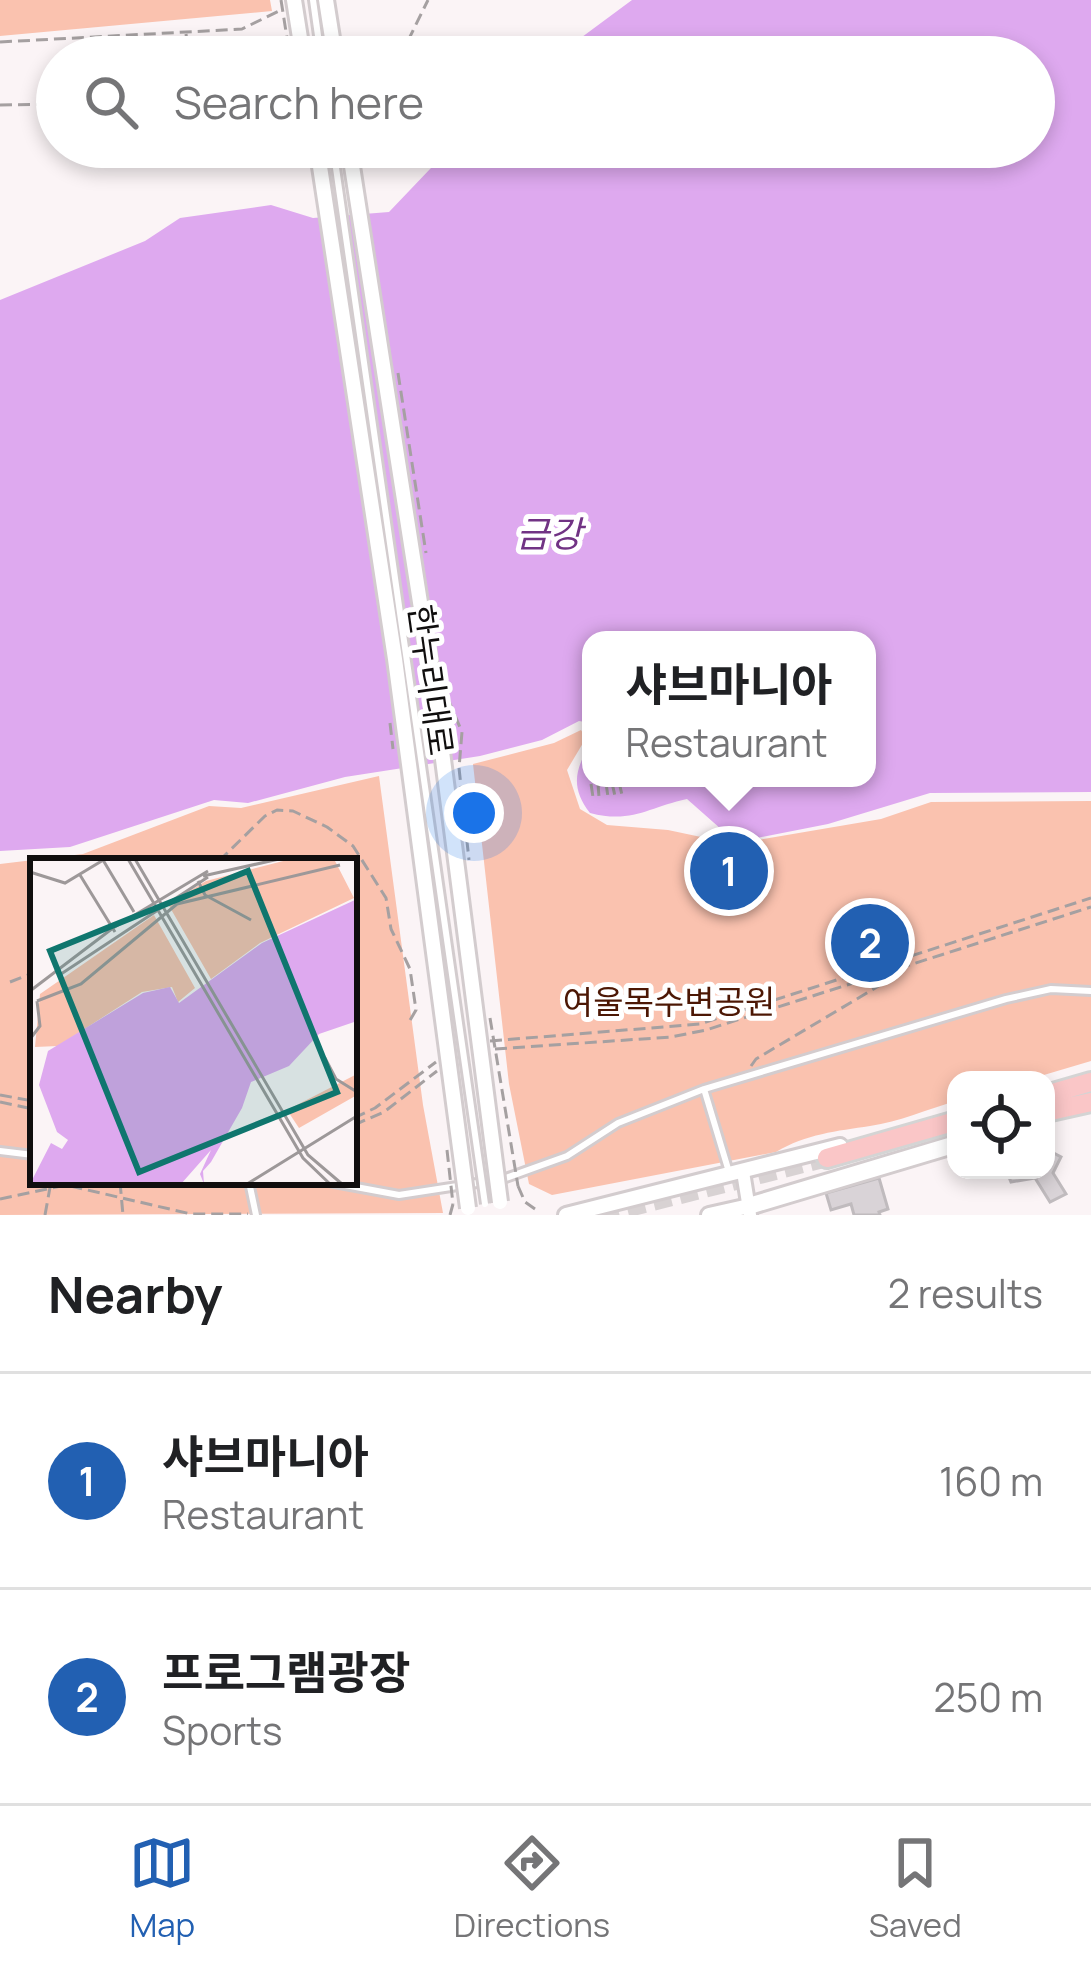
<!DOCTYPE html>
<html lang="en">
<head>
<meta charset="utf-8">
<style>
  body { margin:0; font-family:Manrope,"Noto Sans KR",sans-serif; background:#f6f6f6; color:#202124 }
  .controls { position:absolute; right:36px; bottom:36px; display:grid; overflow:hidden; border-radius:24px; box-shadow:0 6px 18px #0003 }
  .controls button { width:108px; height:108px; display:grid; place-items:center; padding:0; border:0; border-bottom:3px solid #e0e0e0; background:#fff; color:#202124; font:60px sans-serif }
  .you { position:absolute; left:474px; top:813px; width:42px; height:42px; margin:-30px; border:9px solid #fff; border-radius:50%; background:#1a73e8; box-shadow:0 0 0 18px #1a73e833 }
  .badge { display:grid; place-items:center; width:78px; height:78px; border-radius:50%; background:#2260b2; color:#fff; font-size:39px; font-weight:700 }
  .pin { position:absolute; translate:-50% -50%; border:6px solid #fff; box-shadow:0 3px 12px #0006 }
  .popup { position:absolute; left:582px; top:631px; width:294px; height:156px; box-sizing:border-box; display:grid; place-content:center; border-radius:24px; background:#fff; filter:drop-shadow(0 3px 9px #0005); font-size:39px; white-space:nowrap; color:#757577 }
  .popup b { font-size:45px; color:#202124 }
  .popup::after { content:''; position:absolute; left:50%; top:100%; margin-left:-24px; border:24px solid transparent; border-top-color:#fff }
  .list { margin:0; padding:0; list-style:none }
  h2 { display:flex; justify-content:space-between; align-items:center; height:156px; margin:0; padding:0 48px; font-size:51px }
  h2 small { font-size:39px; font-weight:400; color:#757577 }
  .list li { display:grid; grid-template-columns:78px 1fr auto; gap:36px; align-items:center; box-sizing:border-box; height:216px; padding:0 48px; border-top:3px solid #e0e0e0 }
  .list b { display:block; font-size:45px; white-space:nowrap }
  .list p { margin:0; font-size:39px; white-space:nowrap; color:#757577 }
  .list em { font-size:39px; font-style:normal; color:#757577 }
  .icon { flex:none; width:66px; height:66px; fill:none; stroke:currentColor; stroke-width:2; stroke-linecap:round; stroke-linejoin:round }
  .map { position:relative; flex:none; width:1091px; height:1215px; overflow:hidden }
  .search { position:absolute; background:#fff; box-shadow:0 6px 18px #0003; left:36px; right:36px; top:36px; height:132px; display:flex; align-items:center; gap:30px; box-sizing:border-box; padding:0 42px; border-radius:66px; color:#757577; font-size:45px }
  .sheet { height:588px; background:#fff }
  nav { display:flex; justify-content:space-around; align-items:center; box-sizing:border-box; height:168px; border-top:3px solid #e0e0e0; background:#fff; font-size:33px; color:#757577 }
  nav a { display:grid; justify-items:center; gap:6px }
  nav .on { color:#2260b2 }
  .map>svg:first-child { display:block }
  .green { fill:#fac2af; fill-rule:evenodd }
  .water { fill:#dea9ef }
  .building { fill:#d9d3d7; stroke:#c0bbbe; stroke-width:3 }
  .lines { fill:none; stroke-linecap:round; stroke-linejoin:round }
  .primary-tunnel { stroke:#d8d2d3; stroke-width:18; stroke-dasharray:18 9; stroke-linecap:butt }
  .service-casing { stroke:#d3ccce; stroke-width:12 }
  .minor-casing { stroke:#d3ccce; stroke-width:18 }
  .tertiary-casing { stroke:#d3ccce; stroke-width:20 }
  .secondary-casing { stroke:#d3ccce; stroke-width:22 }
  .primary-casing { stroke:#d4d4d4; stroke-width:24 }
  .path { stroke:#a5a0a1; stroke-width:3; stroke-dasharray:12 6; stroke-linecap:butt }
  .service { stroke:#fff; stroke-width:6 }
  .minor { stroke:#fff; stroke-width:12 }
  .tertiary { stroke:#fff; stroke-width:14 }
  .secondary { stroke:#fff; stroke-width:16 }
  .primary { stroke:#fac6c7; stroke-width:18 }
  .service-bridge-casing { stroke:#d3ccce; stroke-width:12; stroke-linecap:butt }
  .tertiary-bridge-casing { stroke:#d3ccce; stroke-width:20; stroke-linecap:butt }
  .path-bridge { stroke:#a5a0a1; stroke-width:3; stroke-dasharray:12 6; stroke-linecap:butt }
  .service-bridge { stroke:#fff; stroke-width:6 }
  .tertiary-bridge { stroke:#fff; stroke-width:14 }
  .labels { text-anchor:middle; stroke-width:10; stroke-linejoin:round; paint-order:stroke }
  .street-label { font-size:33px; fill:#100e0e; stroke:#fff }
  .park-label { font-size:33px; fill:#4c1704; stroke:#fff }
  .water-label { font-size:36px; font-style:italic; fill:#713384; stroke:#fff }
  .inset-road { fill:none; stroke:#9d9899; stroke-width:3 }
  .view { fill:#0f766e; fill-opacity:0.15; stroke:#0f766e; stroke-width:6 }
  .inset-edge { fill:none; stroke:#100e0e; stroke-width:6 }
</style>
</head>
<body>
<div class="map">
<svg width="1091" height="1215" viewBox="0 0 1091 1215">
  <rect width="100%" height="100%" fill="#fbf4f6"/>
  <path class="green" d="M0 0H270L272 11 0 36Z
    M581 730 586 738 567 770 580 809 607 825 668 830 734 844 881 819 931 802 1091 801V1061L1027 1080H956V1101C928 1109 899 1122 870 1126 837 1131 806 1134 776 1152L552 1195 529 1184 509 1084 473 764 554 743Z
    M379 776 423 1105 443 1213 0 1215V864L83 854 209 806 241 808ZM33 861H354V1182H33Z"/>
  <path class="water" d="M632 0H1091V792L930 793 828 824 757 838 730 837 687 799C649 807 632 824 590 813 570 787 575 769 591 743V778H867V640H591V723L579 721 542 740 480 756 345 777 248 803 214 800 70 847 0 851V300L145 241 180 218 271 205 313 218 389 212 451 147H1034V57H555Z"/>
  <path class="building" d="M1046 1149 1061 1157 1053 1173 1066 1194 1050 1202 1035 1178 1011 1182 1006 1170H1046Z
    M879 1178 888 1209 879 1212 880 1215H854L851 1204 831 1210 826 1193Z"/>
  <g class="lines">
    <path class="primary-tunnel" d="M601 1215 827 1158"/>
    <defs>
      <path id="service" d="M313 0 321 57
        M704 1089 729 1172
        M0 1151 33 1155
        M249 1182 256 1215
        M329 1182 399 1195 503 1179 567 1156 618 1123 704 1089 1006 999 1051 989 1091 991"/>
      <path id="minor" d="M743 1172 750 1215"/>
      <path id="tertiary" d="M294 0 303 57
        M326 0 335 57
        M566 1215 840 1146
        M709 1215 749 1206"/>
      <path id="secondary" d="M749 1206 956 1144"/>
      <path id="primary" d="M1046 1095 1091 1082
        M1046 1112 1091 1102
        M827 1158 956 1121"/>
    </defs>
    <use href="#service" class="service-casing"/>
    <use href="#minor" class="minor-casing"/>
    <use href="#tertiary" class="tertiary-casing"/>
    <use href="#secondary" class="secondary-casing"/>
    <use href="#primary" class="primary-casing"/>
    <path class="path" d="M186 34 189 57
      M0 42 242 29 281 10
      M400 57 428 0
      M0 105 57 104
      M619 782 622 795
      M606 783 608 797
      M612 783 615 796
      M591 784 593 797
      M598 784 599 797
      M219 861 265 816 277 810 293 811 327 827 353 846 386 898 391 929 410 969 416 1010 409 1022
      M10 982 33 973
      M490 1041 700 1024 1091 898
      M495 1049 671 1037 706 1030 1091 907
      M751 1066 756 1059 892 978 902 960
      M0 1095 33 1101
      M0 1102 33 1109
      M354 1118 375 1108 436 1062
      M354 1125 384 1112 437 1071
      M120 1182 123 1215
      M518 1186 525 1202 535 1209
      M0 1199 66 1185 191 1214H248
      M45 1215 51 1182
      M450 1215 453 1204"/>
    <use href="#service" class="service"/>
    <use href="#minor" class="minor"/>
    <use href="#tertiary" class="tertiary"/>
    <use href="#secondary" class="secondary"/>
    <use href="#primary" class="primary"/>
    <defs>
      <path id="service-bridge" d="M333 147 485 1204"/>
      <path id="tertiary-bridge" d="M317 147 395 659 468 1208
        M349 147 436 705 500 1202"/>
    </defs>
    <use href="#service-bridge" class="service-bridge-casing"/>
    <use href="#tertiary-bridge" class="tertiary-bridge-casing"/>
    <path class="path-bridge" d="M281 0 290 57
      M398 373 426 553
      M448 699 462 732 459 768 469 860
      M390 723 393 749
      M490 1018 518 1186
      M447 1150 453 1204"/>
    <use href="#service-bridge" class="service-bridge"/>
    <use href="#tertiary-bridge" class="tertiary-bridge"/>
  </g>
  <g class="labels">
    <g class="street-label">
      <text transform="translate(431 680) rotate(82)" y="12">한누리대로</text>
    </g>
    <g class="park-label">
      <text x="669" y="1014">여울목수변공원</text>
    </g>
    <g class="water-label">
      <text x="549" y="547">금강</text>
    </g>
  </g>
  <g transform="translate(30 858)">
    <rect width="327" height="327" fill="#fbf4f6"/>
    <path d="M261 1H304L324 40 230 85 181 121 138 46 176 23ZM124 57 165 130 148 144 142 129 112 134 28 188 5 189 10 136ZM327 216V237L269 270 257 252Z" fill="#fac2af"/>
    <path d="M327 41V163L289 176 259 208 221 224 212 250 181 304 173 313 174 326 170 316 181 292 151 326H0L21 285 32 291 38 282 27 274 9 227 18 193 113 135 140 129 149 145 232 85Z" fill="#dea9ef"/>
    <path class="inset-road" d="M98 1 273 300 300 326M105 1 278 297 312 326M73 2 104 54M0 14 35 25 75 1M50 17 85 74M173 18 249 1M168 23 175 37 221 62M83 70 178 13M28 118 178 19M0 133 83 70M7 143 51 126 147 46 310 7M0 181 10 168 7 143M295 200 306 221 327 234M217 326 327 258"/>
    <path class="view" d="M218 13 307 234 109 314 20 93Z"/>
    <rect width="327" height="327" class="inset-edge"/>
  </g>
</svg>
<div class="controls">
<button><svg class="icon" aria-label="locate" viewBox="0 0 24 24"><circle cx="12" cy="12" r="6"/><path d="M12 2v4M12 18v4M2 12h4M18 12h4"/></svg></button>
</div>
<div class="you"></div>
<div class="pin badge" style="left:729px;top:871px">1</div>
<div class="popup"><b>샤브마니아</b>Restaurant</div>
<div class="pin badge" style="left:870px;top:943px">2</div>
<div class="search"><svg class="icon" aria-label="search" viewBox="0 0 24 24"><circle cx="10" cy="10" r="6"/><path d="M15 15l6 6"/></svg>Search here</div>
</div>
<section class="sheet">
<h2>Nearby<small>2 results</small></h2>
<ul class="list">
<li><span class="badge">1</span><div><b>샤브마니아</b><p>Restaurant</p></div><em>160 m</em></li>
<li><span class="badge">2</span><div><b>프로그램광장</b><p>Sports</p></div><em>250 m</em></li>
</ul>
</section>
<nav>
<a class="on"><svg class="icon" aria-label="map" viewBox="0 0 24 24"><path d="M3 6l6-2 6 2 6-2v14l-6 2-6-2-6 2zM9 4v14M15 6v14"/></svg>Map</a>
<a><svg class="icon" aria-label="directions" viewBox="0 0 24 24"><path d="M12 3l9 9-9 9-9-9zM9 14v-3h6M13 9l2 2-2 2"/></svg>Directions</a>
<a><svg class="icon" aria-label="saved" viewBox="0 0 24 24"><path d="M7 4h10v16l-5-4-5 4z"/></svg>Saved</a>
</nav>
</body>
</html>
